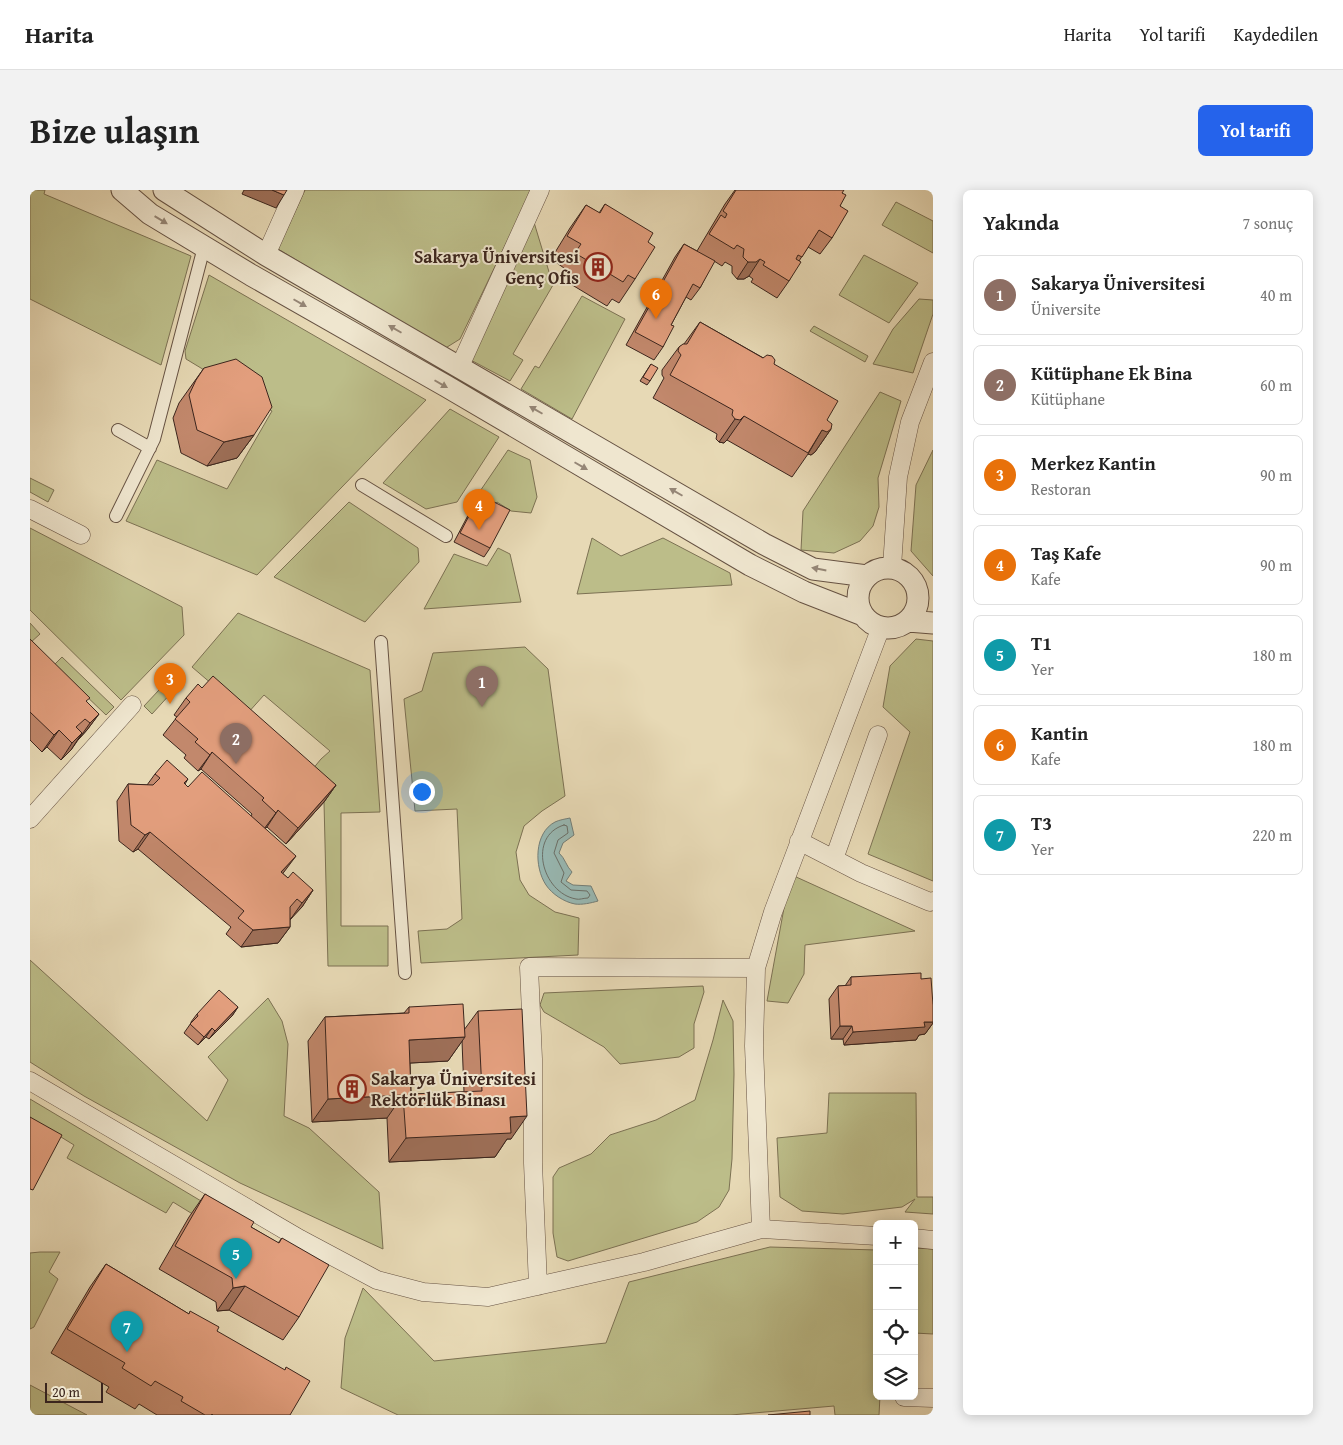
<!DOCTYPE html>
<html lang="tr">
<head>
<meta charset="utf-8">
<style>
  body { margin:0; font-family:"Gentium Book Plus",serif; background:#f2f2f2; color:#222 }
  .controls { position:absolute; right:15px; bottom:15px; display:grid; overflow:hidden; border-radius:8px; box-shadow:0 2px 12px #0003 }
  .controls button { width:45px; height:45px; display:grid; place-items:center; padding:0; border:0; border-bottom:1px solid #e0e0e0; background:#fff; color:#222; font:25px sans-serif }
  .scale { position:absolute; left:15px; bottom:12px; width:58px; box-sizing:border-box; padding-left:5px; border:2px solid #3b251d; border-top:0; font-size:14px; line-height:18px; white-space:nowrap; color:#3b251d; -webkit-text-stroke:4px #efe6cf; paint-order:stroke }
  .you { position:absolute; left:391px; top:601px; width:18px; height:18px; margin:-12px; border:4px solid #fff; border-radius:50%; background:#1a73e8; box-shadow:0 0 0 8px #1a73e833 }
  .badge { display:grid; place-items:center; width:32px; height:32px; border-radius:50%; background:#2563eb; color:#fff; font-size:16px; font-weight:700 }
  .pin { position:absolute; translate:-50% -41px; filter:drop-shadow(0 1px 2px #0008) }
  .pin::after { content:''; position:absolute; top:26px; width:18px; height:15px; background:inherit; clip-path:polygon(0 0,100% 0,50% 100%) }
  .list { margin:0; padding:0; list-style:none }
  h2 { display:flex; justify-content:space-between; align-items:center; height:65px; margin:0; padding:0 20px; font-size:21px }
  h2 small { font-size:16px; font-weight:400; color:#767676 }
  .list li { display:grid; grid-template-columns:32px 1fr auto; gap:15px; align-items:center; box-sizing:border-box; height:80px; margin:0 10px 10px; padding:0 10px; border:1px solid #e0e0e0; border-radius:8px }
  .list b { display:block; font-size:19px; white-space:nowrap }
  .list p { margin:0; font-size:16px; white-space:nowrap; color:#767676 }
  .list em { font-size:16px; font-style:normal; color:#767676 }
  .icon { flex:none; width:28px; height:28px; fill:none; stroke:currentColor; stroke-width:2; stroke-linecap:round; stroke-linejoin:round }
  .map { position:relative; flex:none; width:903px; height:1225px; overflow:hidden; border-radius:8px }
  header { display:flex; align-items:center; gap:30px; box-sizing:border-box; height:70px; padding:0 25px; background:#fff; border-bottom:1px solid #e0e0e0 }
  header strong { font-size:24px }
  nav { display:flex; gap:28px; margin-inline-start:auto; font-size:18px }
  .intro { display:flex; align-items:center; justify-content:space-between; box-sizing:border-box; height:120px; padding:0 30px }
  h1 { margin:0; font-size:35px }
  .button { padding:12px 22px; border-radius:8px; background:#2563eb; color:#fff; font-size:18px; font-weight:700 }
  main { display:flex; gap:30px; padding:0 30px }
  aside { flex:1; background:#fff; border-radius:8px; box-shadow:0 2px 12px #0003 }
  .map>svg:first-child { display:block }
  .green { fill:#bcbd89; stroke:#7c7153 }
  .water { fill:#98b9b4; stroke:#737e78 }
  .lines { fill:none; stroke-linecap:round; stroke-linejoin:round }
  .shore { stroke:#6a6f68; stroke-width:1 }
  .pedestrian-casing { stroke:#665243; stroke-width:14 }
  .minor-casing { stroke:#665243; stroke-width:19 }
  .tertiary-casing { stroke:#665243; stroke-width:23 }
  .pedestrian { stroke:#efe6cf; stroke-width:12 }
  .minor { stroke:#efe6cf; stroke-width:18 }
  .tertiary { stroke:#efe6cf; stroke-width:21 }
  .wall { fill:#c2886c; stroke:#3b251d; fill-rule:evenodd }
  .shaded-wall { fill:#9e6f58; stroke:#3b251d }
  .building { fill:#e29e7d; stroke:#3b251d }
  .oneway { fill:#958676 }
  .labels { text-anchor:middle; stroke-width:4; stroke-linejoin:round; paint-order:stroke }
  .poi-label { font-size:18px; font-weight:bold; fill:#3b251d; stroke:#efe6cf; text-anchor:end }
</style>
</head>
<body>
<header>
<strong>Harita</strong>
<nav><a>Harita</a><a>Yol tarifi</a><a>Kaydedilen</a></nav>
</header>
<div class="intro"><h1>Bize ulaşın</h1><a class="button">Yol tarifi</a></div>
<main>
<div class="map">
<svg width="903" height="1225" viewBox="0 0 903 1225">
  <rect width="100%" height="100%" fill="#e7d9b5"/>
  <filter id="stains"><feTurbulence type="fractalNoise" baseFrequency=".004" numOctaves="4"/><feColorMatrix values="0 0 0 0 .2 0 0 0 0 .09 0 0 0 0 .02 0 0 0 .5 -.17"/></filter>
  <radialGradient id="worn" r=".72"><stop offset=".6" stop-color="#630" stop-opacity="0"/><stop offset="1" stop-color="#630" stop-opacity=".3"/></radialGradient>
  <path class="green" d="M0 0H15L14 4 161 66 131 175 0 109Z
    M275 0H502L430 149 414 159 248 59Z
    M866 12 903 31V63L852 35Z
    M503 29 523 95 483 164 493 170 480 191 437 168Z
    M834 65 888 93 859 133 809 105Z
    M179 85 396 210 227 385 96 331 127 270 197 299 242 221 156 169 155 161Z
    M552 106 595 129 542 229 491 199 505 176 509 178Z
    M889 109 903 110V124L883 183 843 174 863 139Z
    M784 136 838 166 835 172 780 141Z
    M850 202 871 211 848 288 849 317 843 336 830 351 804 363 771 360 773 321Z
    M420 219 469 247 427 312 396 319 353 293Z
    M478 260 500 270 507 307 501 323 481 321 467 312 461 319 444 310Z
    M903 260V386L881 361 886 295Z
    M0 288 24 300 18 312 0 302Z
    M319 312 388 358 389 372 335 432 244 387Z
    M0 338 152 417 154 445 91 510 0 420Z
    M562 348 591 366 633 348 700 383 702 395 547 404Z
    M468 358 480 364 491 412 394 419 424 364 457 376Z
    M208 423 340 480 350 622 311 623V736H358V776H298L294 612 272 592 291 569 300 561 234 505 217 524 162 477Z
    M0 433 10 444 0 453Z
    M886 449 903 451V691L838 664 880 542 853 517 860 476Z
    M495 457 518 479 535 606 512 621 494 636 486 662 490 690 499 705 525 722 549 728 548 765 391 773 388 741 417 739 432 729 427 619 385 621 374 509 392 501 403 463Z
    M32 467 84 517 76 525 24 475Z
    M144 484 152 491 122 524 114 516Z
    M764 686 885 741 775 755 774 784 758 813 737 811 756 707Z
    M0 770 177 931 198 890 178 867 238 808 252 831 258 854 254 926 279 938 349 1002 353 1059 210 993 54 906 0 872Z
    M673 796 674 802 664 834V858L649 867 590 874 574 857 514 822 510 815 514 803Z
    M693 810 703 831 704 884 702 969 699 1000 689 1017 667 1032 538 1071 527 1067 523 1043V987L529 978 561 964 580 945 626 930 665 910 683 850Z
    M799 903H886L887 1007H903V1024L875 1022 885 1009 872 1017 813 1024 772 1021 750 1007 747 948 797 943Z
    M0 909 208 1033 200 1047 143 1012 136 1023 37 968 44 955 0 928Z
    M740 1057 847 1060V1206H850L849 1225H805L804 1216 701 1225H368L311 1198 315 1148 333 1098 404 1171 576 1153 599 1092Z
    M884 1058 903 1059V1144L884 1143Z
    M10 1062H30L19 1082 28 1089 4 1137 0 1139V1063Z
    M0 1195 57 1225H0Z"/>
  <path class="water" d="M540 628 544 645 533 653 529 663C535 668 536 676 542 682L536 691 543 695 561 696 568 711C561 713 552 715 545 714 534 712 522 704 516 695 504 677 504 643 525 632 529 630 535 629 540 628Z"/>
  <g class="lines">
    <path class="shore" d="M534 635 537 636 538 643 528 650 524 663 534 683 531 692 541 700 557 701 560 705 558 708C554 708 549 710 546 709 512 703 497 646 534 635Z"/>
    <defs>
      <path id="pedestrian" d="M88 240 120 258
        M332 295 416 346
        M86 326 124 249 174 57
        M351 452 375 783"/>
      <path id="minor" d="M236 65 265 0
        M430 176 510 0
        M0 319 51 345
        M862 377 868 287 880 232 903 172
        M0 629 102 515
        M769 651 831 683 900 712 903 711
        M804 669 848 545
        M0 891 270 1049 347 1090 393 1102 458 1107 614 1072 731 1039 847 1046
        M731 1039 724 856 726 778 743 722 851 437
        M884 1048 903 1050
        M508 1096 503 973V869L499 777 726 778
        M874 1207 903 1208"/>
      <path id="tertiary" d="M92 0 120 24 221 85 416 196 720 375 774 402 833 425
        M134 0 236 65 734 354 783 379 837 386
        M828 408a30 30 0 1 1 60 0a30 30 0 1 1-60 0Z
        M878 431 903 433"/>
    </defs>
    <use href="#pedestrian" class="pedestrian-casing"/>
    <use href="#minor" class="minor-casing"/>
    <use href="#tertiary" class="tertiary-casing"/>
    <use href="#pedestrian" class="pedestrian"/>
    <use href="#minor" class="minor"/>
    <use href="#tertiary" class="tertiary"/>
  </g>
  <path class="wall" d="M705 0 812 3 810 16 802 48 790 64 778 57 769 71 759 91 747 108 721 92 723 89 719 86 714 89H707L702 83V76L695 72 692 76 684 71 670 98 661 110 656 107 641 135 633 157 624 170 596 155 645 67 654 54 667 61 695 14Z
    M575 14 618 52 605 89 589 113 582 109 577 116 529 87 534 78 521 69 540 38 556 15 569 23Z
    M670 132 744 174 797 230 801 239 785 262 781 265 778 264 762 287 697 250 694 253 689 252 686 249 687 244 623 208 634 188 632 185V180L649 157 654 154Z
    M621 174 620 191 617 195 610 191Z
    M174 178 224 245 207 268 177 276 151 263 143 228 149 213Z
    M450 305 460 358 454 367 424 352 444 314Z
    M0 449 57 512 69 524 57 540 48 550 41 560 31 570 17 557 12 562 0 550Z
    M172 498 306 595 294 612 256 654 237 637 235 639 253 684 258 688 283 700 272 717 260 729V737L248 753 211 757 196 744 201 737 108 659 103 662 89 651 87 611 98 594 117 595 125 584 158 589 155 594 158 597 221 626 222 624 171 579 168 581 154 568 156 565 133 545 147 527 144 525 156 508Z
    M821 787 891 789 903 815V833L895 844 889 845 886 850 814 855 813 849H801L799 809 808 796H815Z
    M208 817 202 826 179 849 176 847 168 855 154 843 161 833V832L167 824Z
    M379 817 434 840 448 821 481 949H477L465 967 359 972 357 928 282 932 278 851 295 827 374 823ZM432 851 434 902 381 904 380 873 418 871Z
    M175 1004 221 1037 248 1053 252 1048 269 1127 253 1150 199 1120 187 1121 186 1112 129 1079 159 1027Z
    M76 1074 187 1141 260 1225H127L109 1214 105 1219 76 1202 79 1197 21 1163 60 1097Z"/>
  <path class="shaded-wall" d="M214 0H242L254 5 246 18 212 4Z
    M730 69 719 86 714 89H707L718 72Z
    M714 226 697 250 694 253 689 252 705 229Z
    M801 239 785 262 781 265 778 264 792 240Z
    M224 245 207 268 177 276 194 252Z
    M69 524 57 540 48 550 60 533Z
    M29 540 17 557 12 562 24 545Z
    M52 543 41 560 31 570 42 553Z
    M182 562 171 579 168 581 180 565Z
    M306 595 294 612 256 654 268 638Z
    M248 620 237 637 234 639 246 623Z
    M120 642 108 659 103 662 115 645Z
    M266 666 254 682 240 699 251 682Z
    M283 700 272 717 260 730 272 713Z
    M260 737 248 753 211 757 223 740Z
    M208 817 202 826 179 849 185 841Z
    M894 832H903V833L895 844 889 845 886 850 814 855 823 842Z
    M810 836H822L813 849H801Z
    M182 838 176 847 168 855 174 847Z
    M435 847 418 871 362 874 379 850Z
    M373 905 357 928 282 932 298 909Z
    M497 926 481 949H477L465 967 359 972 376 948 480 927Z
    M215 1096 199 1120 187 1121 203 1098Z"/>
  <path class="building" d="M242 0H257L254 5Z
    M706 0H814L812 3 816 5 810 16 818 21 802 48 789 40 772 67 768 65 766 69 771 72 759 91 733 75 735 72 730 69 726 72H718L713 67 714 59 707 55 704 59 679 44 691 25 695 28 697 24 693 21Z
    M575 14 623 43 618 52 625 57 605 89 598 85 593 92 545 63 551 54 537 46 556 15 570 23Z
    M654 54 685 71 670 98 663 94 641 135 644 136 633 157 605 142Z
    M670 132 733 168 737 165 742 166 745 170 744 174 808 211 797 230 802 234 801 239 797 242 792 240 778 263 714 226 710 230 705 229 702 225 703 220 640 185 651 165 648 161 649 157 653 154H657Z
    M206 169 232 187 242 217 224 245 194 252 167 240 159 205 166 190 174 178Z
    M621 174 628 178 620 191 613 187Z
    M450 305 480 320 460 358 430 343Z
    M0 449 60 508 56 511 69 524 60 533 55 529 46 537 52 543 42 553 29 540 24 545 0 522Z
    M183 486 306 595 268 638 248 620 246 623 232 610 234 608 182 562 180 565 165 552 168 549 145 529 160 512 156 508 168 494 172 498Z
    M137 570 158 589 154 593 158 597 172 582 266 666 251 682 258 688 263 682 283 700 272 713 267 709 260 717V737L223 740 208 728 214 721 120 642 115 645 101 635 98 594 123 595 130 588 125 584Z
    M891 783V789L901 788 903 815V832H894L895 837 823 842 822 836H810L808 796 821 795V787Z
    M189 800 208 817 185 841 182 838 174 847 160 834 168 826 167 824Z
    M433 814 435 847 379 850 381 904 452 901 448 821 492 819 497 926 480 927 481 943 376 948 373 905 298 909 295 827 379 823V817Z
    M0 927 32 945 3 1000 0 999Z
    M175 1004 224 1032 221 1037 249 1053 252 1048 299 1075 269 1127 215 1096 203 1098 202 1088 145 1056Z
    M76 1074 159 1124 160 1121 189 1137 187 1141 255 1180 256 1177 280 1191 260 1225H183L182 1224 181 1225H175L151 1211 153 1207 125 1191 121 1196 92 1178 95 1173 37 1139Z
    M780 1221V1225H738Z"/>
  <defs><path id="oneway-solid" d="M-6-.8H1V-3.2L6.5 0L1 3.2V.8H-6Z" transform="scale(1.25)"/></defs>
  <g class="oneway">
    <use href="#oneway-solid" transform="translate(131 30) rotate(31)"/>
    <use href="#oneway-solid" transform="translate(270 113) rotate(30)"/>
    <use href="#oneway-solid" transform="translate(365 139) rotate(-150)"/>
    <use href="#oneway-solid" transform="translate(411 194) rotate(30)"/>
    <use href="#oneway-solid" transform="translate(506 220) rotate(-150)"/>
    <use href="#oneway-solid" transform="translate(551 276) rotate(30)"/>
    <use href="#oneway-solid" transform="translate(646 302) rotate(-150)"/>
    <use href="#oneway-solid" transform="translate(789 379) rotate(-169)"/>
  </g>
  <defs>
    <symbol id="building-ring" viewBox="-11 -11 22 22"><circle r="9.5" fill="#efe6cf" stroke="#8f2418" stroke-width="1.5"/><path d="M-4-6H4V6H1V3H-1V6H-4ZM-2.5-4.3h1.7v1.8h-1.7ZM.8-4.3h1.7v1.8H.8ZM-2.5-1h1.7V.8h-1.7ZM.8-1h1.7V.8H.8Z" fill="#8f2418"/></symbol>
  </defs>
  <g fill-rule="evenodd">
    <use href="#building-ring" x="552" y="61" width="32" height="32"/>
    <use href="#building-ring" x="306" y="883" width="32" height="32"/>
  </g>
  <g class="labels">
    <g class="poi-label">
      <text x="549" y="73">Sakarya Üniversitesi<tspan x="549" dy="21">Genç Ofis</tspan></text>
      <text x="341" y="895" text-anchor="start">Sakarya Üniversitesi<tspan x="341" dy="21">Rektörlük Binası</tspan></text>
    </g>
  </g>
  <rect width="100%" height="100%" filter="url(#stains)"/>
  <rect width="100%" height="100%" fill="url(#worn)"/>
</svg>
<div class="controls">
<button>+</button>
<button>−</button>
<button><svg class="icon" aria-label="locate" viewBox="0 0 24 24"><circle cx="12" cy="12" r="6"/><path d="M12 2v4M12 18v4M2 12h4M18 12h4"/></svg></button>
<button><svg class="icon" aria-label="layers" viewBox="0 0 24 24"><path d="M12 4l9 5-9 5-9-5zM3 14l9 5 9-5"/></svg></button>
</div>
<div class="scale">20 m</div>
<div class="you"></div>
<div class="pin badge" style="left:452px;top:517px;background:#8d6e63">1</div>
<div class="pin badge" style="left:206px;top:574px;background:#8d6e63">2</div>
<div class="pin badge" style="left:140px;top:514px;background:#e8710a">3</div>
<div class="pin badge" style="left:449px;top:340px;background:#e8710a">4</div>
<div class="pin badge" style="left:206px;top:1089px;background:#0f9aa8">5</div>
<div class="pin badge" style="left:626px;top:129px;background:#e8710a">6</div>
<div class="pin badge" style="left:97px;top:1162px;background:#0f9aa8">7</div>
</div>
<aside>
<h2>Yakında<small>7 sonuç</small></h2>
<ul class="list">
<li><span class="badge" style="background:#8d6e63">1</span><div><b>Sakarya Üniversitesi</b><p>Üniversite</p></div><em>40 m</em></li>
<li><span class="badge" style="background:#8d6e63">2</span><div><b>Kütüphane Ek Bina</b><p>Kütüphane</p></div><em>60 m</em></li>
<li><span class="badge" style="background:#e8710a">3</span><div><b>Merkez Kantin</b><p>Restoran</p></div><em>90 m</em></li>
<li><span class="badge" style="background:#e8710a">4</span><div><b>Taş Kafe</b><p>Kafe</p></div><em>90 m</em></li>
<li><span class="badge" style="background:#0f9aa8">5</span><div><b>T1</b><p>Yer</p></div><em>180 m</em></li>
<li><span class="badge" style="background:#e8710a">6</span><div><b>Kantin</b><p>Kafe</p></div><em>180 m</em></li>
<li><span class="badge" style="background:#0f9aa8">7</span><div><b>T3</b><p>Yer</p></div><em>220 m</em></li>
</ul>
</aside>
</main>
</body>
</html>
